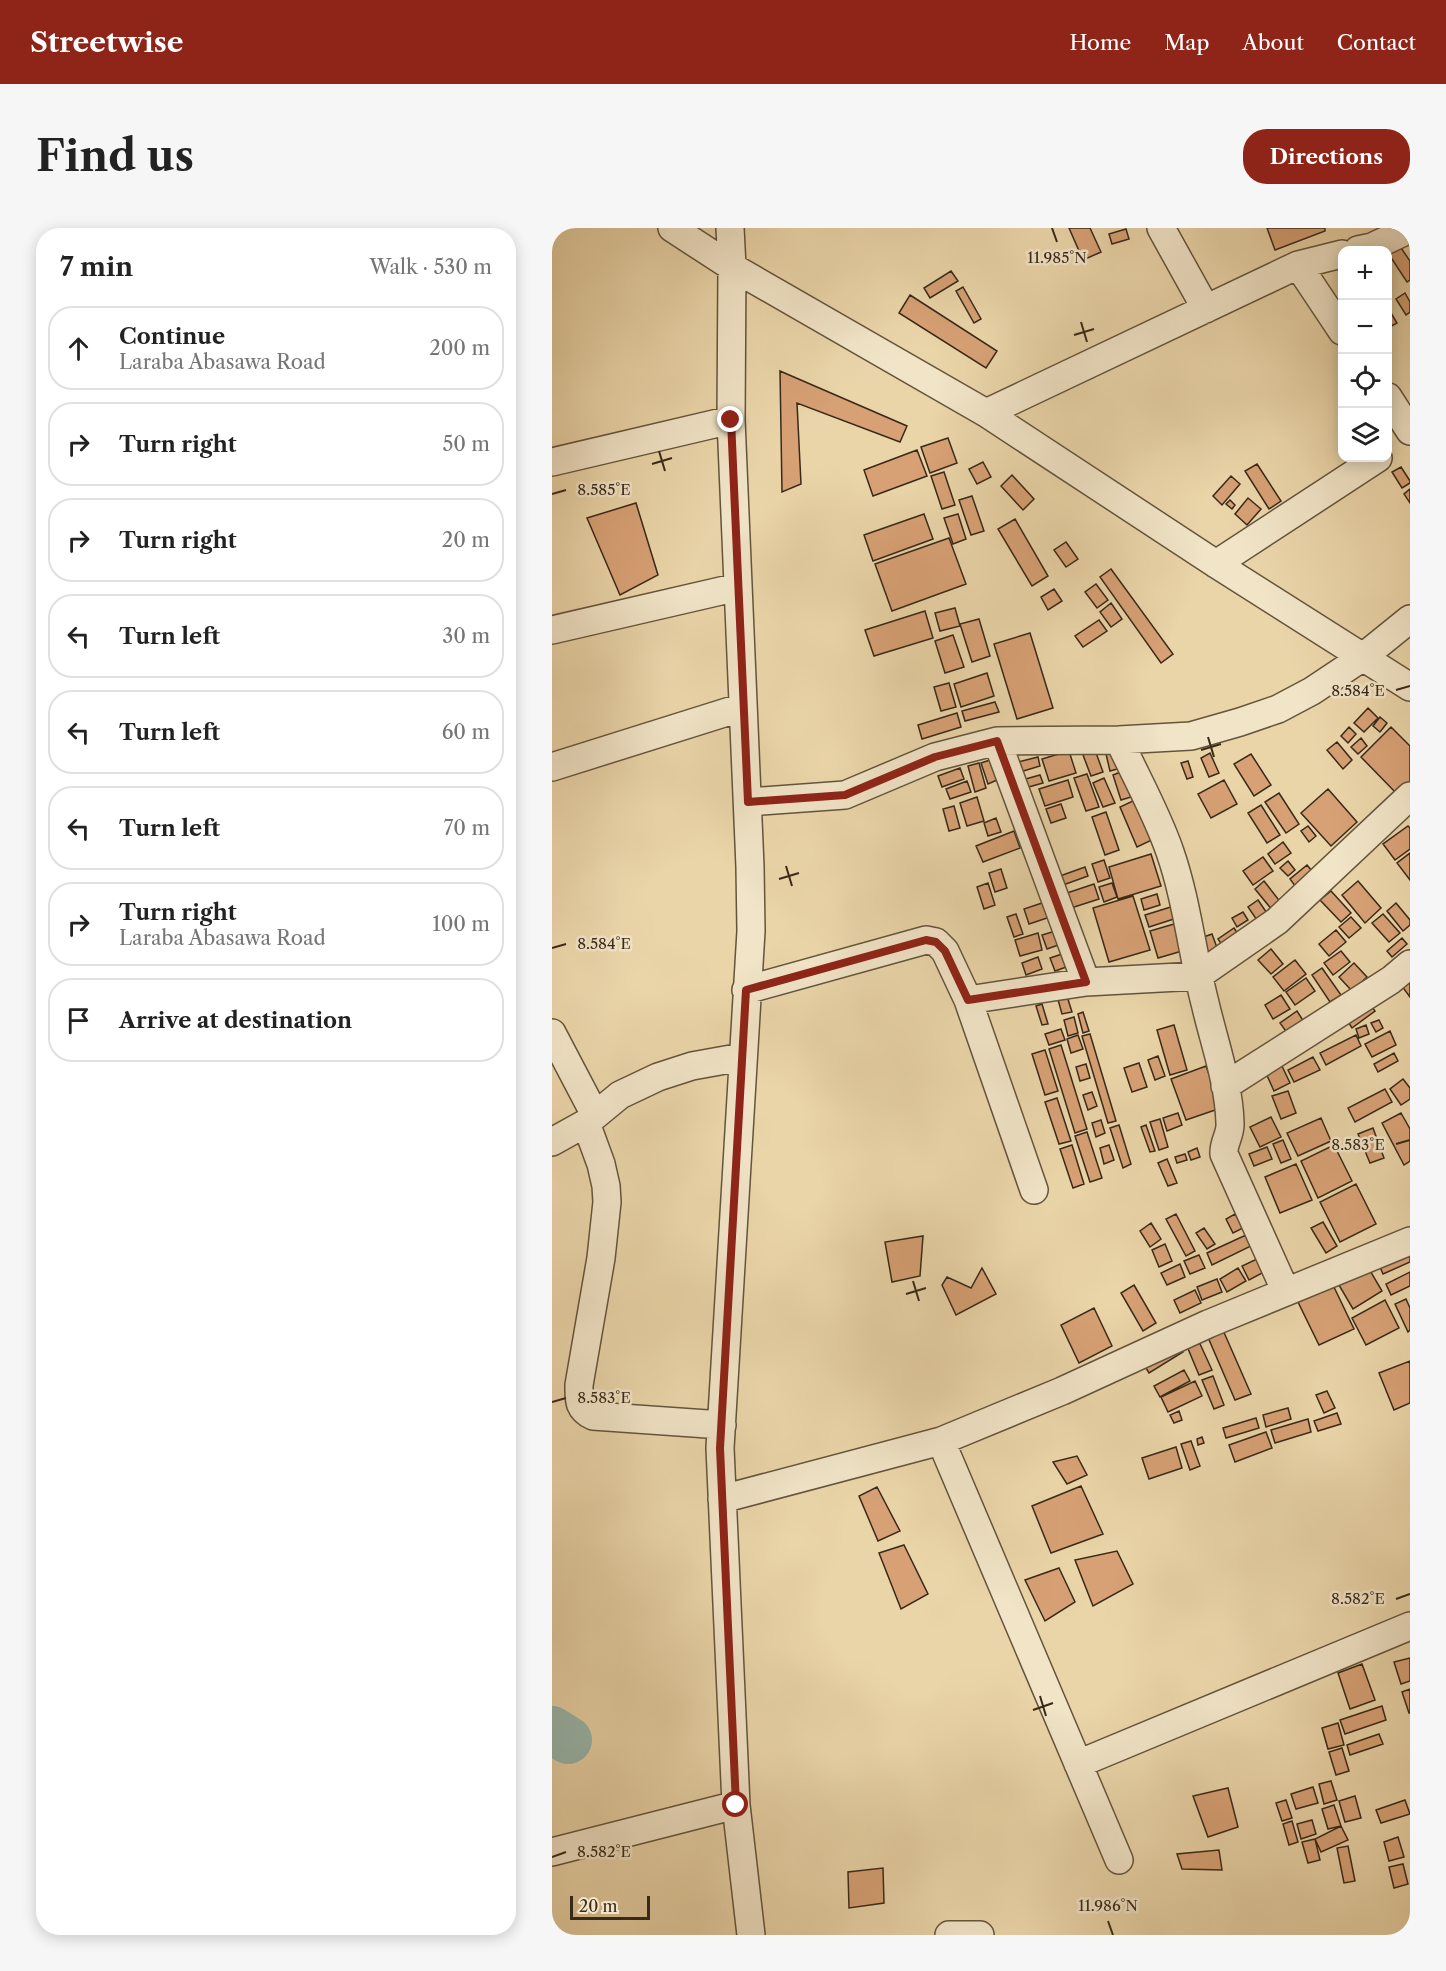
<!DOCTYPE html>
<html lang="en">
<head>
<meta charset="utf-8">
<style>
  body { margin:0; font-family:"Libre Caslon Text",serif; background:#f6f6f6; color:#222 }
  .controls { position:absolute; right:18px; top:18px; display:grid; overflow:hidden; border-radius:12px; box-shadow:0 3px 15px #0003 }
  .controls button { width:54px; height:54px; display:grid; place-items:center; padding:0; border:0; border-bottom:2px solid #e0e0e0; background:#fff; color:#222; font:30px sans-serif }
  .scale { position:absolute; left:18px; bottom:15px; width:80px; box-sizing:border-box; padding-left:6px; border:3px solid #382918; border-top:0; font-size:16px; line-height:21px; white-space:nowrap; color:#382918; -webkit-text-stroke:4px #f1e4c7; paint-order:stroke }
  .stop { position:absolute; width:18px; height:18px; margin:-14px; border:4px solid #8f2418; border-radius:50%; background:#fff }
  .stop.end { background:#8f2418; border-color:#fff; box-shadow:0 2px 6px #0008 }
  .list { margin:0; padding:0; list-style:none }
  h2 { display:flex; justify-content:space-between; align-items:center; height:78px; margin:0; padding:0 24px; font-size:26px }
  h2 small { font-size:20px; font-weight:400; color:#767676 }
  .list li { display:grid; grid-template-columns:39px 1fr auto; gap:18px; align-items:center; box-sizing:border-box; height:84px; margin:0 12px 12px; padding:0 12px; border:2px solid #e0e0e0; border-radius:24px }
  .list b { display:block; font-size:22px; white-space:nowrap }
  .list p { margin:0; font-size:20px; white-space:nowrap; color:#767676 }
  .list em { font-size:20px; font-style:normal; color:#767676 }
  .icon { flex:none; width:33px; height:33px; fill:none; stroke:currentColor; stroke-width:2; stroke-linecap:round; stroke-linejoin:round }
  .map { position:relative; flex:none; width:858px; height:1707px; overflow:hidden; border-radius:24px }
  header { display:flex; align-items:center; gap:36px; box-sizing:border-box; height:84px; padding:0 30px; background:#8f2418; color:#fff }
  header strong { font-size:28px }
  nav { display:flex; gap:33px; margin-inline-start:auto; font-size:21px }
  .intro { display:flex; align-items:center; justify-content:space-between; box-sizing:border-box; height:144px; padding:0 36px }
  h1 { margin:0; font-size:42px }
  .button { padding:15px 27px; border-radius:24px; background:#8f2418; color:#fff; font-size:21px; font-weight:700 }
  main { display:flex; gap:36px; padding:0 36px }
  aside { flex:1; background:#fff; border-radius:24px; box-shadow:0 3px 15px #0003 }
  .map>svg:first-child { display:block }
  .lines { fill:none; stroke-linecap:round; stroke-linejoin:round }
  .river { stroke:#98b8ae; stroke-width:48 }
  .building { fill:#d7a175; stroke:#382918; stroke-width:1.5 }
  .minor-casing { stroke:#64543c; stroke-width:30 }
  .minor { stroke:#f1e4c7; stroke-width:27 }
  .route { stroke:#8f2418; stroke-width:8 }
  .ticks { fill:none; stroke:#382918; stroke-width:2 }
  .ticks-label { font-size:15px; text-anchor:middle; fill:#382918; stroke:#f1e4c7; stroke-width:5; stroke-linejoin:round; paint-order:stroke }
</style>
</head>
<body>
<header>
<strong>Streetwise</strong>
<nav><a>Home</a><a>Map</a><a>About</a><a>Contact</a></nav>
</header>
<div class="intro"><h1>Find us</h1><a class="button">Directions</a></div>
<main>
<aside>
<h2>7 min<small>Walk · 530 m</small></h2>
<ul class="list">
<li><svg class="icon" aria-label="ahead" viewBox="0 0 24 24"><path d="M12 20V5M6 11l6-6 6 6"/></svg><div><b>Continue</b><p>Laraba Abasawa Road</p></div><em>200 m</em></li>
<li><svg class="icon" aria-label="right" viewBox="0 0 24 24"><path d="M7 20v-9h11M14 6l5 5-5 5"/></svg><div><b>Turn right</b></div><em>50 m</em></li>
<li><svg class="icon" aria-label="right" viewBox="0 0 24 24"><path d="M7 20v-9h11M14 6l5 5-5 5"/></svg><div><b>Turn right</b></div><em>20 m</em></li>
<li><svg class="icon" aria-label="left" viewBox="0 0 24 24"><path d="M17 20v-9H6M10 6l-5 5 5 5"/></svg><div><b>Turn left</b></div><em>30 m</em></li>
<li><svg class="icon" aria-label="left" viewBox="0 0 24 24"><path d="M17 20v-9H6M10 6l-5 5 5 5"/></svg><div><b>Turn left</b></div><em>60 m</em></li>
<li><svg class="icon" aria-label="left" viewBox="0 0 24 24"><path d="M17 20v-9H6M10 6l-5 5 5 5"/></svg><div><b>Turn left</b></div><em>70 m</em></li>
<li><svg class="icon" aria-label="right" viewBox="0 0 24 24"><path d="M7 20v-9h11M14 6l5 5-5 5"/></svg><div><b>Turn right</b><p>Laraba Abasawa Road</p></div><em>100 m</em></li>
<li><svg class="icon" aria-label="arrive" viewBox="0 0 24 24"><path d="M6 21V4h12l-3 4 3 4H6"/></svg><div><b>Arrive at destination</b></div></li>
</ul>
</aside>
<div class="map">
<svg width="858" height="1707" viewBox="0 0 858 1707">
  <rect width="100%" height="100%" fill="#ead5a9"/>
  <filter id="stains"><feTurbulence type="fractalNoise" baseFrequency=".00333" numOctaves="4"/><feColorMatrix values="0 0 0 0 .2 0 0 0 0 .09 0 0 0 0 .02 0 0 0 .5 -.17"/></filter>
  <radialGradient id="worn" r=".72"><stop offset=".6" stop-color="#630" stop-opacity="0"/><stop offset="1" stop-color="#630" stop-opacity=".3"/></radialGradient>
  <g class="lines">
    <path class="river" d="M0 1502 16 1512"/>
  </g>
  <path class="building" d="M517 0H538L549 24 531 32Z
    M715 0H773V3L723 22Z
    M574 1 577 11 560 16 557 6Z
    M847 17 858 33V52L855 54 836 25Z
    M399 43 406 53 378 70 372 60Z
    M411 59 429 91 422 95 404 63Z
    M853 65 858 74V84L854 87 844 71Z
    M358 67 445 123 434 140 347 85Z
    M839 85 845 95 836 100V86Z
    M228 143 355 198 348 214 245 175 249 256 230 264Z
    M396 210 405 235 378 245 369 219Z
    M365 222 375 248 321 268 312 242Z
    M431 234 439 249 425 256 417 241Z
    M705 236 729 273 717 281 693 243Z
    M849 239 858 253V255L850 260 840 244Z
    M392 244 403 277 390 281 379 248Z
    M460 247 482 271 471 282 449 258Z
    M679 248 688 256 670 277 661 268Z
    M858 261V275L852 266Z
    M420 268 432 303 419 307 407 272Z
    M696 270 709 281 695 297 683 286Z
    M678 272 683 277 680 281 674 276Z
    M84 275 106 347 68 367 35 290Z
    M372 286 381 311 321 333 312 307Z
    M406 286 414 311 401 316 392 290Z
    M463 291 496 348 480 358 446 301Z
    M397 310 414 356 340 383 323 336Z
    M514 314 526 331 514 339 502 322Z
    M559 341 621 426 609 435 548 349Z
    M544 356 556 372 545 380 533 364Z
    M502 361 510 373 496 382 489 369Z
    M559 375 570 391 559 399 548 384Z
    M403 380 408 398 388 403 383 385Z
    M373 383 381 410 322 428 313 402Z
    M427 391 438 428 420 434 408 396Z
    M547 392 555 403 531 419 523 408Z
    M478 405 501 480 465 491 442 416Z
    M401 407 412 439 393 445 383 413Z
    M435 445 442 468 409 479 402 456Z
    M397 455 404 479 389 483 382 459Z
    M443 474 447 484 413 493 410 483Z
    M816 480 826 490 812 504 802 495Z
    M405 485 409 499 370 511 366 497Z
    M828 489 835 495 828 504 821 498Z
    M797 499 804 506 796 515 789 508Z
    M839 499 858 518V555L846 567 809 529Z
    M809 510 815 518 806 526 799 519Z
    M785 514 800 532 791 541 775 522Z
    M543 522 551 544 539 548 531 527Z
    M517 523 524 545 497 553 490 531Z
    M565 523 569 540 558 543 554 526Z
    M658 525 667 545 657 549 649 530Z
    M699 526 719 557 702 568 682 536Z
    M486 529 488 538 468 544 466 534Z
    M438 532 445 552 436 556 429 535Z
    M636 533 641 549 635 551 629 535Z
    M427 535 434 560 423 564 416 538Z
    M408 540 412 551 390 559 386 548Z
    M571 543 579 569 569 572 561 547Z
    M535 546 547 579 534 583 522 550Z
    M488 547 491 555 473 560 470 552Z
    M552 550 563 575 551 579 541 555Z
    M516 552 521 569 493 578 487 561Z
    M672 552 685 576 659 590 646 566Z
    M415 553 419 564 398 571 394 561Z
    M776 561 805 594 779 618 749 585Z
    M727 565 747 596 734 605 713 574Z
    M425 569 432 593 415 598 408 575Z
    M585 571 602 611 585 619 568 579Z
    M509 576 514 590 499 595 494 581Z
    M709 577 728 607 715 615 696 585Z
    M402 578 408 600 397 603 391 581Z
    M554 584 567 622 553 627 540 589Z
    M444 590 449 604 436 608 432 595Z
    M756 598 764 608 757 614 749 603Z
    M856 598 858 600V621L843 632 831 616Z
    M462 603 468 620 431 634 424 618Z
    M731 614 739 625 723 636 716 626Z
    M858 625V652L845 635Z
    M599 626 609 658 566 671 557 639Z
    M711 629 721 643 701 657 691 643Z
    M552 632 558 650 546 654 540 636Z
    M736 633 743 642 736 648 728 640Z
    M755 637 764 648 746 662 738 651Z
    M533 639 536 648 511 657 508 648Z
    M449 641 455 660 443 664 437 645Z
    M712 653 730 676 721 683 703 661Z
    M806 653 829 680 813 695 790 667Z
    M436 655 443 677 432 681 425 659Z
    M560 655 565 669 552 674 547 659Z
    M542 656 547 671 519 680 515 665Z
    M779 663 799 685 789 694 768 672Z
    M605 666 608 677 592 682 589 671Z
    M581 668 598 722 557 734 541 680Z
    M706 672 717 688 707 695 696 679Z
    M496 673 501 688 477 696 472 681Z
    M844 675 858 692V697L851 703 835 683Z
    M622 678 625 690 597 699 593 687Z
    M691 684 696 692 685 699 680 690Z
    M464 686 471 706 462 709 455 689Z
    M831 686 848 705 837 714 820 695Z
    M799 689 809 700 797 710 787 699Z
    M629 694 637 721 606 730 598 703Z
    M682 700 688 709 672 720 666 711Z
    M507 702 512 715 495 721 490 707Z
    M784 702 794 714 777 728 767 716Z
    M486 705 490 722 468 728 463 712Z
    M660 706 667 725 653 730 646 711Z
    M850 710 855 716 840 729 835 723Z
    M719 721 731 736 719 746 706 732Z
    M789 723 798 734 781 747 772 735Z
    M516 724 520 737 503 743 498 730Z
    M486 729 490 741 474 747 470 735Z
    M743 732 754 746 732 763 721 749Z
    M802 735 815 749 800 763 787 749Z
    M770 740 789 767 778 774 760 747Z
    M754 750 763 763 743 777 734 764Z
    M858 750V769L849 757Z
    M514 765 520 784 510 786 505 768Z
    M729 767 738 781 721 791 713 777Z
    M816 773 823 783 800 800 793 789Z
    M490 776 496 796 490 797 484 778Z
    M745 783 752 794 736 806 728 795Z
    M531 784 537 803 531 805 526 786Z
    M522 789 526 805 516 808 512 792Z
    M827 792 831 800 824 804 819 795Z
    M622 797 635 842 618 847 605 802Z
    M814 797 817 806 807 810 804 801Z
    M509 801 513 812 497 817 493 806Z
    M838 803 844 817 820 829 813 816Z
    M538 806 564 893 556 895 530 808Z
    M526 807 531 821 519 825 515 811Z
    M804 807 809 818 774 837 768 825Z
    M509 817 535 901 523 905 497 821Z
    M493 822 506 863 493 867 480 826Z
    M842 825 846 833 826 844 822 836Z
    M606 828 613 848 603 852 596 832Z
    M761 829 768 842 742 854 736 842Z
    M587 835 595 859 580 864 572 840Z
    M534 836 538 850 528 853 524 839Z
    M729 836 738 855 722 863 713 843Z
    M654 838 669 880 634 892 619 851Z
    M851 851 858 860V871L849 877 838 861Z
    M833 861 840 874 803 894 796 880Z
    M736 863 744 885 729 891 720 868Z
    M540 864 545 878 536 882 531 867Z
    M505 870 519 913 507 916 493 874Z
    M626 885 630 897 615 903 611 890Z
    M849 885 858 901V933L852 937 830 895Z
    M719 889 729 909 708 919 698 899Z
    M769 890 779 913 746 928 735 905Z
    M608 891 616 919 607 922 598 894Z
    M549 892 553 905 544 909 540 895Z
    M567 897 579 936 571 940 558 900Z
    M594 897 603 923 598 924 589 899Z
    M821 900 832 930 818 935 806 906Z
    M535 904 550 950 538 954 523 908Z
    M731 912 739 931 729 935 721 916Z
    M520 917 532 956 521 960 508 921Z
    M557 917 562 932 552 936 548 920Z
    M782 917 800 953 766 970 749 933Z
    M715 919 720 931 702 938 697 926Z
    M645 920 648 929 639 932 636 924Z
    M633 926 635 932 625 935 623 929Z
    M615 931 625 955 616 958 606 935Z
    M744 936 760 972 728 985 713 949Z
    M804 956 824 996 788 1014 768 974Z
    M624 986 643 1023 634 1028 614 991Z
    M683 986 691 1000 681 1005 674 991Z
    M771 994 785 1018 774 1025 759 1000Z
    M599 995 609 1011 598 1019 588 1003Z
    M652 1000 663 1016 655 1021 644 1005Z
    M694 1007 699 1018 660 1037 655 1025Z
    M371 1008 368 1048 340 1054 333 1014Z
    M613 1016 620 1033 607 1039 600 1022Z
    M858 1018V1034L831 1046 825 1032Z
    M647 1027 653 1040 638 1046 632 1033Z
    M707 1030 714 1043 697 1052 690 1038Z
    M813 1034 830 1063 801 1081 784 1052Z
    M628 1036 633 1049 615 1057 609 1045Z
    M430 1040 444 1066 404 1087 390 1057 395 1049 419 1060Z
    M686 1040 694 1053 675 1064 668 1051Z
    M858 1044V1058L839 1067 834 1056Z
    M665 1051 670 1064 650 1072 645 1059Z
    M582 1057 604 1095 591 1103 569 1065Z
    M781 1057 802 1101 767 1117 746 1074Z
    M643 1062 649 1075 628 1085 622 1072Z
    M854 1071 858 1080V1102L856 1104 843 1076Z
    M833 1072 847 1100 814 1117 800 1090Z
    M542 1080 560 1118 527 1135 509 1097Z
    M667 1093 699 1166 683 1172 652 1100Z
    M643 1105 660 1142 647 1147 632 1111Z
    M625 1114 631 1124 597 1145 591 1135Z
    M858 1133V1175L842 1182 827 1145Z
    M632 1142 638 1153 608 1169 602 1158Z
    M661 1148 672 1177 662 1181 650 1152Z
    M643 1153 650 1168 616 1184 609 1169Z
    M775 1163 783 1180 772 1185 764 1167Z
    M736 1180 739 1191 714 1199 711 1187Z
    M627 1183 630 1192 622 1195 618 1187Z
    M785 1185 789 1196 766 1203 762 1193Z
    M704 1190 707 1200 674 1210 671 1200Z
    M756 1191 759 1204 723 1215 719 1202Z
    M714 1204 720 1220 683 1234 677 1217Z
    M650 1209 652 1215 646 1217 645 1211Z
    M639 1213 648 1238 638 1242 629 1216Z
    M624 1219 630 1240 597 1251 590 1230Z
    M525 1228 535 1247 515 1256 501 1234Z
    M529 1258 551 1306 499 1325 480 1278Z
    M325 1259 348 1303 326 1313 307 1268Z
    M352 1317 376 1366 349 1381 327 1325Z
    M565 1323 581 1356 541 1378 523 1332Z
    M507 1340 523 1374 493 1393 473 1352Z
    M858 1430V1453L849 1456 842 1434Z
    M810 1436 823 1472 798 1481 786 1445Z
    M858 1461V1485H857L850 1464Z
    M830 1478 834 1492 793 1506 788 1492Z
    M786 1495 792 1517 776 1521 770 1500Z
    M827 1506 831 1516 798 1527 795 1517Z
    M790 1520 797 1543 784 1547 777 1524Z
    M779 1553 785 1572 772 1576 767 1556Z
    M761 1559 766 1575 744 1581 739 1566Z
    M676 1560 686 1599 656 1609 641 1568Z
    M803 1568 809 1590 793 1594 787 1573Z
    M734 1572 740 1590 730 1593 724 1575Z
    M853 1572 858 1586 829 1595 824 1582Z
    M782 1577 789 1598 776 1601 770 1581Z
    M760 1592 764 1606 749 1611 745 1596Z
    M740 1593 746 1614 737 1617 731 1596Z
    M789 1598 796 1612 769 1624 763 1611Z
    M846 1609 852 1629 837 1633 832 1614Z
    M763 1611 768 1632 756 1635 750 1614Z
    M796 1618 803 1653 792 1655 785 1620Z
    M667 1622 670 1642 630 1641 625 1626Z
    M851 1636 856 1656 842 1660 837 1639Z
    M331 1640 332 1675 297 1680 296 1644Z"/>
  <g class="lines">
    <defs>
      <path id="minor" d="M120 0 180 39 434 185 664 336 858 459
        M178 0 180 39 179 192 198 639 199 703 168 1220 184 1577 199 1707
        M609 0 654 81
        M806 22 820 19 858 1
        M746 37 790 103
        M836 169 858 203
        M434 185 746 37 790 26
        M0 234 179 192
        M664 336 826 230
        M0 402 186 359
        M567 512C584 549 605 586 618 624 635 673 640 725 653 775 662 814 677 855 678 895 679 906 671 915 672 926L734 1064
        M445 513 534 754
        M0 539 191 479
        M196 574 293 567 383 529 445 513 567 512 639 508 688 494 726 481 760 463 811 429 858 391
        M194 762 374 712 384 714 393 723 416 772 534 754 646 748 725 693 858 568
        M416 772 482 962
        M0 805 43 887
        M673 858 839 752 858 736
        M34 895 49 936 54 958 55 974 49 1030 27 1157C27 1172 26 1181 41 1188L170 1197
        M0 914 34 895 68 867 106 849 140 838 190 829
        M389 1213 567 1632
        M170 1271 389 1213 510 1163 656 1096 858 1013
        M526 1536 858 1398
        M0 1624 184 1577
        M397 1707H428"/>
    </defs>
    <use href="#minor" class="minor-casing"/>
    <use href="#minor" class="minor"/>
  </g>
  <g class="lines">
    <path class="route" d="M179 192 196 574 293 567 383 529 445 513 534 754 416 772 393 723 384 714 374 712 194 762 168 1220 184 1577"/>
  </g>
  <path class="ticks" d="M500 0 505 14M529 94 535 114M522 107 542 101M107 223 113 243M100 236 120 230M0 266 14 262M844 462 858 458M656 509 662 529M649 522 669 516M234 638 240 658M227 651 247 645M0 720 14 716M844 916 858 912M361 1053 367 1073M354 1066 374 1060M0 1174 14 1170M844 1371 858 1366M488 1468 494 1488M481 1482 501 1475M0 1629 14 1624M556 1693 561 1707"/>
  <g class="ticks-label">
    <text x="505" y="35">11.985°N</text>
    <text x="52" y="267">8.585°E</text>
    <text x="806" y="468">8.584°E</text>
    <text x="52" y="721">8.584°E</text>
    <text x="806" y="922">8.583°E</text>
    <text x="52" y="1175">8.583°E</text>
    <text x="806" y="1376">8.582°E</text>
    <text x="52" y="1629">8.582°E</text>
    <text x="556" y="1683">11.986°N</text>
  </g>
  <rect width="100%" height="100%" filter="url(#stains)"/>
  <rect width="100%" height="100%" fill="url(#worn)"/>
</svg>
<div class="controls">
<button>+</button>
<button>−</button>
<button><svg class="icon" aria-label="locate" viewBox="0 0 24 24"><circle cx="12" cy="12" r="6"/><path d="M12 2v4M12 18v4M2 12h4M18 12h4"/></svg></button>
<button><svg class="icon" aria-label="layers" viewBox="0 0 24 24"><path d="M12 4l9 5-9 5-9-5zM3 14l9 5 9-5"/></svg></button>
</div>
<div class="scale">20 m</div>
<div class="stop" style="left:184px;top:1577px"></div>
<div class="stop end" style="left:179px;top:192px"></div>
</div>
</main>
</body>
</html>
